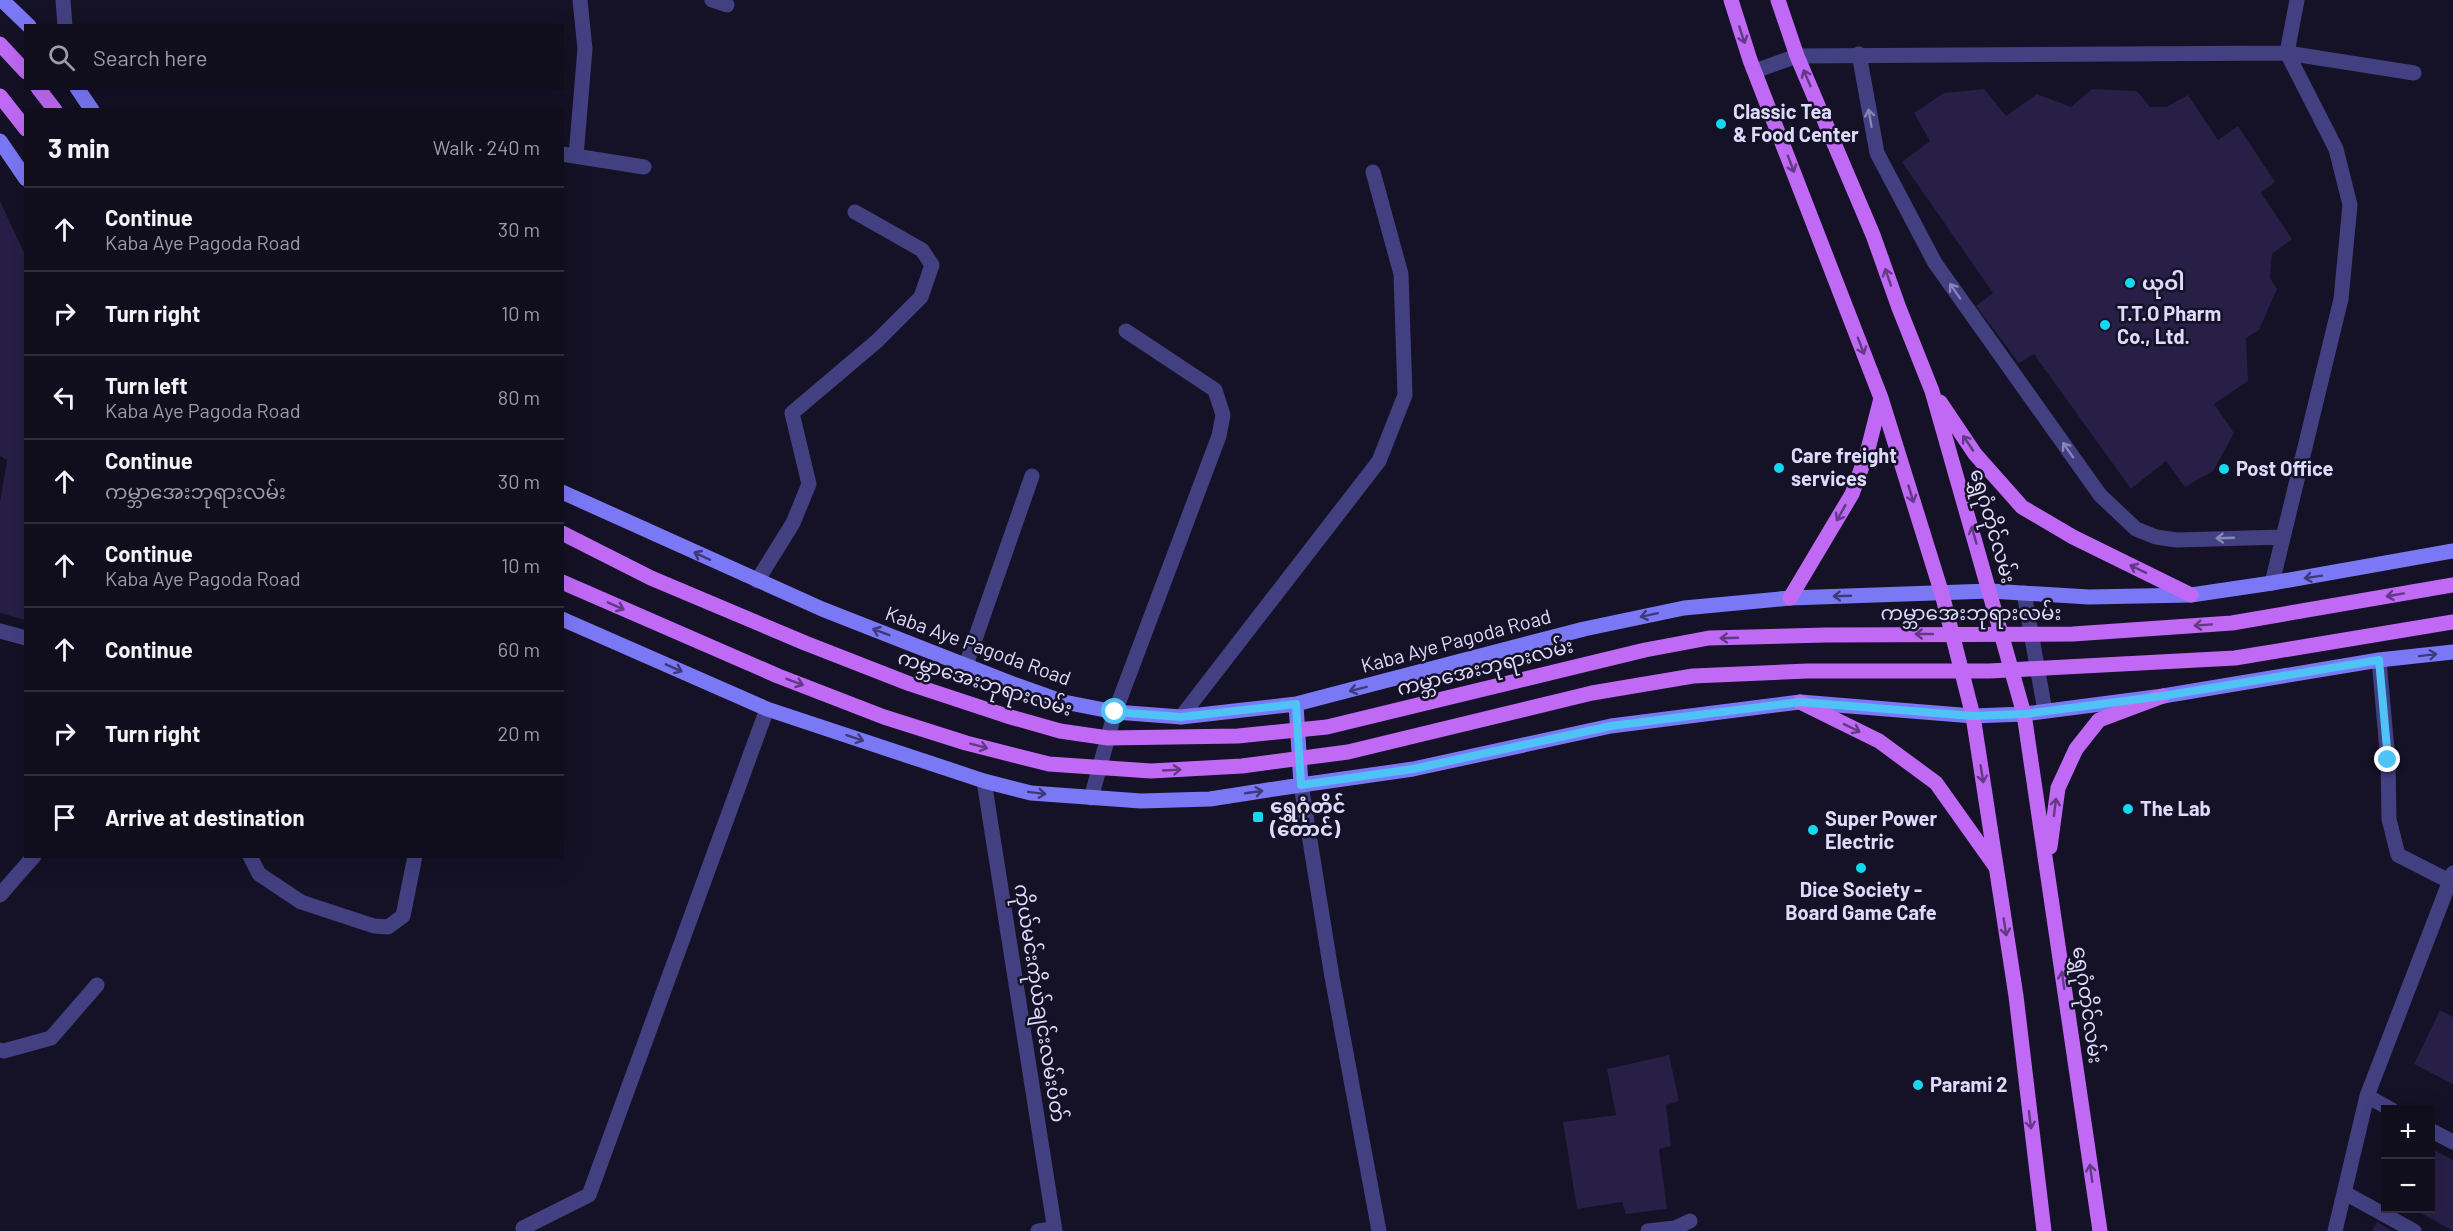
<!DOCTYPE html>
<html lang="en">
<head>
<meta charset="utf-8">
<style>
  body { margin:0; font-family:Barlow,"Noto Sans Myanmar",sans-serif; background:#191625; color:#f1f3f6 }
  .controls { position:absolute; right:18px; bottom:18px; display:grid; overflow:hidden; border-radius:0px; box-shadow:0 6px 24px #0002 }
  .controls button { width:54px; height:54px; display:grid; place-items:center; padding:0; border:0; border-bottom:2px solid #302d3b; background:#100d1c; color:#f1f3f6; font:30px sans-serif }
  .stop { position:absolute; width:18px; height:18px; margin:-14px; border:4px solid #4fc3f7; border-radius:50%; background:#fff }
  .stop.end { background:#4fc3f7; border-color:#fff; box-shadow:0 2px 6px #0008 }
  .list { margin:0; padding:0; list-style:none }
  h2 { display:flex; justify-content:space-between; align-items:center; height:78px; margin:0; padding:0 24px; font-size:26px }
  h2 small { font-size:20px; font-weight:400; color:#9c9ca3 }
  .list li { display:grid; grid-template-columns:39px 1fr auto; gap:18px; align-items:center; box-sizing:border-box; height:84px; padding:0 24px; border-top:2px solid #302d3b }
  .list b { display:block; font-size:22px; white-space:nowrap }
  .list p { margin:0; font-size:20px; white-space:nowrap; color:#9c9ca3 }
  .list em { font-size:20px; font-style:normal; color:#9c9ca3 }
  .icon { flex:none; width:33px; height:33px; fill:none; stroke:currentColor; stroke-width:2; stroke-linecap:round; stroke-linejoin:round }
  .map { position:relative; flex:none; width:2453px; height:1231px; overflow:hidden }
  .search { position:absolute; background:#100d1c; box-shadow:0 6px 24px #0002; left:24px; top:24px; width:540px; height:66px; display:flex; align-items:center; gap:15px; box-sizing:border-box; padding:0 21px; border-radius:0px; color:#9c9ca3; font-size:22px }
  .panel { position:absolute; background:#100d1c; box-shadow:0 6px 24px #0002; left:24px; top:108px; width:540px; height:750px; border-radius:0px }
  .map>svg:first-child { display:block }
  .building { fill:#271f46 }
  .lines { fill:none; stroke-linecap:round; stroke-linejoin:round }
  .service { stroke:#434082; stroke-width:15 }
  .minor { stroke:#434082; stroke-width:15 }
  .secondary { stroke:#7b78f5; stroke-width:15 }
  .primary { stroke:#c069f4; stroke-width:15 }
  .primary-bridge { stroke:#c069f4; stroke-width:15 }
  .oneway { stroke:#623983 }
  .oneway2 { stroke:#8885b9 }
  .oneway3 { stroke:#3e3a79 }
  .route { stroke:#4fc3f7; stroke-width:8 }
  .poi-dot { fill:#14d8ee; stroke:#151126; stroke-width:2 }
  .labels { text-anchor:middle; stroke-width:5; stroke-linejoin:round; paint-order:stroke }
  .poi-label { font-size:20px; font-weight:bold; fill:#dddafc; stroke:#151126; text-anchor:start }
  .street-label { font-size:20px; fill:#dddafc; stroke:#151126 }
</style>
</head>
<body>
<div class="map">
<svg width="2453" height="1231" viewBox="0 0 2453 1231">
  <rect width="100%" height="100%" fill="#151126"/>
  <path class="building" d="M1984 89 2006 116 2037 94 2071 107 2092 89 2137 91 2150 107H2166L2188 95 2218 140 2238 126 2275 182 2261 193 2292 239 2272 254 2270 278 2277 289 2259 330 2246 338 2248 381 2214 404 2234 433 2213 471 2185 487 2166 461 2131 489 2034 354 2019 363 1976 306 1993 293 1902 162 1930 141 1914 113 1944 93Z
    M0 201 26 257V620L0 613V502L7 460 0 456Z
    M2440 1010 2453 1017V1084L2414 1064Z
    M1669 1055 1679 1101 1666 1105 1671 1146 1659 1149 1667 1209 1626 1214 1622 1202 1577 1209 1563 1122 1616 1115 1607 1069Z
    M2430 1148 2453 1160V1231L2412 1208H2430Z
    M2377 1222 2393 1231H2372Z"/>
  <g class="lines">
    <path class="service" d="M63 0 65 26
      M1859 54 1877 153 1935 263 2100 495 2136 529 2156 537 2177 540 2283 537
      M2272 583 2341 299 2350 205 2336 149 2287 53
      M2024 593 2045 711
      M0 631 26 638
      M1091 798 1115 712 1219 436 1223 415 1215 390 1126 331
      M250 856 259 874 301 902 374 926 388 927 403 916 415 856
      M0 1050 4 1051 51 1038 97 985
      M523 1228 589 1195 767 709
      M1038 1231 1054 1228"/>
    <path class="minor" d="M712 0 727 5
      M2287 53 2414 73
      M1755 71 1797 56 2287 53 2297 0
      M562 154 644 167
      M576 156 585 49 580 0
      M757 581 793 523 809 484 792 413 877 341 921 297 932 265 922 250 855 212
      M2379 660 2388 761 2389 819 2398 855 2453 883
      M966 665 1032 476
      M1181 717 1379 461 1405 395 1401 274 1373 172
      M984 781 1055 1231
      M1301 785 1332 977 1379 1231
      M0 895 34 856
      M2367 1096 2392 1110
      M2430 1130 2453 1142
      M2345 1193 2414 1231
      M1648 1231 1675 1228 1690 1221
      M2335 1231 2367 1096 2453 873"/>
    <path class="secondary" d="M2 0 29 26
      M77 88 92 110
      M0 141 26 179
      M562 492 822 609 1013 684 1064 702 1115 712 1181 717 1296 704 1584 629 1684 608 1790 598 1990 591 2089 597 2191 595 2272 583 2453 551
      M562 619 767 709 984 781 1031 793 1141 801 1210 799 1301 785 1413 769 1611 726 1800 702 1973 716 2024 714 2163 696 2379 660 2453 652
      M1296 704 1301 785"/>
    <path class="primary" d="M1731 0 1750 60 1881 398 1942 594 1973 716 2016 996 2044 1231
      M1778 0 1797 56 1873 235 1899 308 1932 391 2024 714 2100 1231
      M0 44 26 72
      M38 88 55 110
      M0 96 26 129
      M1940 402 1975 454 2022 507 2073 537 2191 595
      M1790 598 1852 494 1867 453 1881 398
      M1800 702 1879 741 1936 783 1995 866
      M2050 847 2058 788 2076 749 2099 720 2163 696"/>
    <path class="primary-bridge" d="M562 533 651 578 805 643 910 684 1007 716 1060 731 1108 738 1238 736 1327 727 1645 650 1709 638 1826 635 2073 634 2232 623 2453 585
      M562 582 778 676 884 717 966 743 1049 764 1151 771 1242 766 1348 752 1592 693 1693 676 1807 671H1989L2235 658 2453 622"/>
  </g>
  <defs><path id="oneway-shaft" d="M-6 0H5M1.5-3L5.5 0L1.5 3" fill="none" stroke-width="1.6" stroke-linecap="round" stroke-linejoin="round" transform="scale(1.5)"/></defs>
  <g class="oneway">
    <use href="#oneway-shaft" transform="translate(1742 35) rotate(72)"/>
    <use href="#oneway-shaft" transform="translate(1807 78) rotate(-113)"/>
    <use href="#oneway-shaft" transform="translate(1791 164) rotate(69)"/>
    <use href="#oneway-shaft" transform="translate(1888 277) rotate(-109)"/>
    <use href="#oneway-shaft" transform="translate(1861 346) rotate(69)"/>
    <use href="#oneway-shaft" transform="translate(1968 443) rotate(-124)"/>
    <use href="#oneway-shaft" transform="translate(1911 494) rotate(73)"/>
    <use href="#oneway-shaft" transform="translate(1841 513) rotate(119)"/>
    <use href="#oneway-shaft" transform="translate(1974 535) rotate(-106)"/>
    <use href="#oneway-shaft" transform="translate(2138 569) rotate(-154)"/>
    <use href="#oneway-shaft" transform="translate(2395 595) rotate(170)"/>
    <use href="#oneway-shaft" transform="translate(616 606) rotate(24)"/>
    <use href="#oneway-shaft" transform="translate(2203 625) rotate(176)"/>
    <use href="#oneway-shaft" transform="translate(1924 634) rotate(180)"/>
    <use href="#oneway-shaft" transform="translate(1729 638) rotate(178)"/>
    <use href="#oneway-shaft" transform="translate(795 682) rotate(21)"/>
    <use href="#oneway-shaft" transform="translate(1852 728) rotate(26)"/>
    <use href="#oneway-shaft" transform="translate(979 746) rotate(15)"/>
    <use href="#oneway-shaft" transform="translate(1172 770) rotate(-3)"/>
    <use href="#oneway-shaft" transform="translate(1982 774) rotate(81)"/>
    <use href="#oneway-shaft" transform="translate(2055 807) rotate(-83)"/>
    <use href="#oneway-shaft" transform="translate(2005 927) rotate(81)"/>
    <use href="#oneway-shaft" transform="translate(2063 980) rotate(-98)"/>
    <use href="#oneway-shaft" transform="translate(2030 1120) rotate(83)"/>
    <use href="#oneway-shaft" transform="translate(2091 1173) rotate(-98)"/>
  </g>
  <g class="oneway2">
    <use href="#oneway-shaft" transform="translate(1870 118) rotate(-100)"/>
    <use href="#oneway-shaft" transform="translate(1955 291) rotate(-125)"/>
    <use href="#oneway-shaft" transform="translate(2068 450) rotate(-125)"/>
    <use href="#oneway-shaft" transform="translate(2225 538) rotate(178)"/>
  </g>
  <g class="oneway3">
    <use href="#oneway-shaft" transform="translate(702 556) rotate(-155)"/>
    <use href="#oneway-shaft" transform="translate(2313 577) rotate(171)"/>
    <use href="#oneway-shaft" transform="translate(1842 596) rotate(178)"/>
    <use href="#oneway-shaft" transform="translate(1649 615) rotate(168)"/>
    <use href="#oneway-shaft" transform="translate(881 632) rotate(-159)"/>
    <use href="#oneway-shaft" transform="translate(2428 655) rotate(-7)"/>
    <use href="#oneway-shaft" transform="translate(674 668) rotate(24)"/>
    <use href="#oneway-shaft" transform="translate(1358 689) rotate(166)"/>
    <use href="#oneway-shaft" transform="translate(855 738) rotate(18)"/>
    <use href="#oneway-shaft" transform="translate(1254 792) rotate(-8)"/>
    <use href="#oneway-shaft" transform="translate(1037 793) rotate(7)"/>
  </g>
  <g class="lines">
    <path class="route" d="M1115 712 1181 717 1296 704 1301 785 1413 769 1611 726 1800 702 1973 716 2024 714 2163 696 2379 660 2388 760"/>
  </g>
  <g class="poi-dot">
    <circle cx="1721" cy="124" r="6"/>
    <circle cx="2130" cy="283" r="6"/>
    <circle cx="2105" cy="325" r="6"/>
    <circle cx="1779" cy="468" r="6"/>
    <circle cx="2224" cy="469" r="6"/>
    <circle cx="2128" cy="809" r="6"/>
    <rect x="1252" y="811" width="12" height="12" rx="3"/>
    <circle cx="1813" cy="830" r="6"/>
    <circle cx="1861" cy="868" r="6"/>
    <circle cx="1918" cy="1085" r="6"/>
  </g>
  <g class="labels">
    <g class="poi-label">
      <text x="1733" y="119">Classic Tea<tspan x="1733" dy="23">&amp; Food Center</tspan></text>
      <text x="2142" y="290">ယုဝါ</text>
      <text x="2117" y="321">T.T.O Pharm<tspan x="2117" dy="23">Co., Ltd.</tspan></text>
      <text x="1791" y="463">Care freight<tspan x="1791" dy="23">services</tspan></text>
      <text x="2236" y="476">Post Office</text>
      <text x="1270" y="813">ရွှေဂုံတိုင်<tspan x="1270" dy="23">(တောင်)</tspan></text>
      <text x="2140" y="816">The Lab</text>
      <text x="1825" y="826">Super Power<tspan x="1825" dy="23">Electric</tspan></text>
      <text x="1861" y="897" text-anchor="middle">Dice Society -<tspan x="1861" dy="23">Board Game Cafe</tspan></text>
      <text x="1930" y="1092">Parami 2</text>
    </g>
    <g class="street-label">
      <text transform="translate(1993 526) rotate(74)" y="7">ရွှေဂုံတိုင်လမ်း</text>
      <text x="1971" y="620">ကမ္ဘာအေးဘုရားလမ်း</text>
      <text transform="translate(1456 641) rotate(-15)" y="7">Kaba Aye Pagoda Road</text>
      <text transform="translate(978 646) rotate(20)" y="7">Kaba Aye Pagoda Road</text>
      <text transform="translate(1485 667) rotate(-14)" y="7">ကမ္ဘာအေးဘုရားလမ်း</text>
      <text transform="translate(985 683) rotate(17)" y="7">ကမ္ဘာအေးဘုရားလမ်း</text>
      <text transform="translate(1040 1003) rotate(81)" y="7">ကိုယ်မင်းကိုယ်ချင်းလမ်းပိတ်</text>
      <text transform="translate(2088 1005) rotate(82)" y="7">ရွှေဂုံတိုင်လမ်း</text>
    </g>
  </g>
</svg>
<div class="controls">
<button>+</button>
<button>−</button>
</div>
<div class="stop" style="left:1115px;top:712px"></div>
<div class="stop end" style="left:2388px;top:760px"></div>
<div class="search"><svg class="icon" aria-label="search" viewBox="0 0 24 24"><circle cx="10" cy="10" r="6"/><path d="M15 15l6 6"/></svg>Search here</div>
<section class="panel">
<h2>3 min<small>Walk · 240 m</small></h2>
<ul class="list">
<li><svg class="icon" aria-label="ahead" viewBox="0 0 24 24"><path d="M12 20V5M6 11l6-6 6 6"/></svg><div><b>Continue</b><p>Kaba Aye Pagoda Road</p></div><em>30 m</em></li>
<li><svg class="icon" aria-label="right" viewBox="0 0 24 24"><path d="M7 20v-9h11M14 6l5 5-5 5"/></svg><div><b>Turn right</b></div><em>10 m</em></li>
<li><svg class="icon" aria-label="left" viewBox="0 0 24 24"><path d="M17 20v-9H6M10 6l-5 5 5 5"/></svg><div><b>Turn left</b><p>Kaba Aye Pagoda Road</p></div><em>80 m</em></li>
<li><svg class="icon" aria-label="ahead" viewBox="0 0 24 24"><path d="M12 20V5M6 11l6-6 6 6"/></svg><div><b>Continue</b><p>ကမ္ဘာအေးဘုရားလမ်း</p></div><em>30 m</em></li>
<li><svg class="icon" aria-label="ahead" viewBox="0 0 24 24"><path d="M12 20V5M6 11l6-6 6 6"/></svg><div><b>Continue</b><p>Kaba Aye Pagoda Road</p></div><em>10 m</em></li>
<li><svg class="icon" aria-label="ahead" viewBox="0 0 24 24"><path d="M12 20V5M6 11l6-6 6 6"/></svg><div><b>Continue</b></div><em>60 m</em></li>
<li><svg class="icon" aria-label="right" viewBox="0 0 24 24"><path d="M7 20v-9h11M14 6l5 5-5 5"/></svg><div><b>Turn right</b></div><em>20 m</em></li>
<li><svg class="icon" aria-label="arrive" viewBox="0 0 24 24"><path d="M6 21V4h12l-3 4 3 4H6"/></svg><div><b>Arrive at destination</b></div></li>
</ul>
</section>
</div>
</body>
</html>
